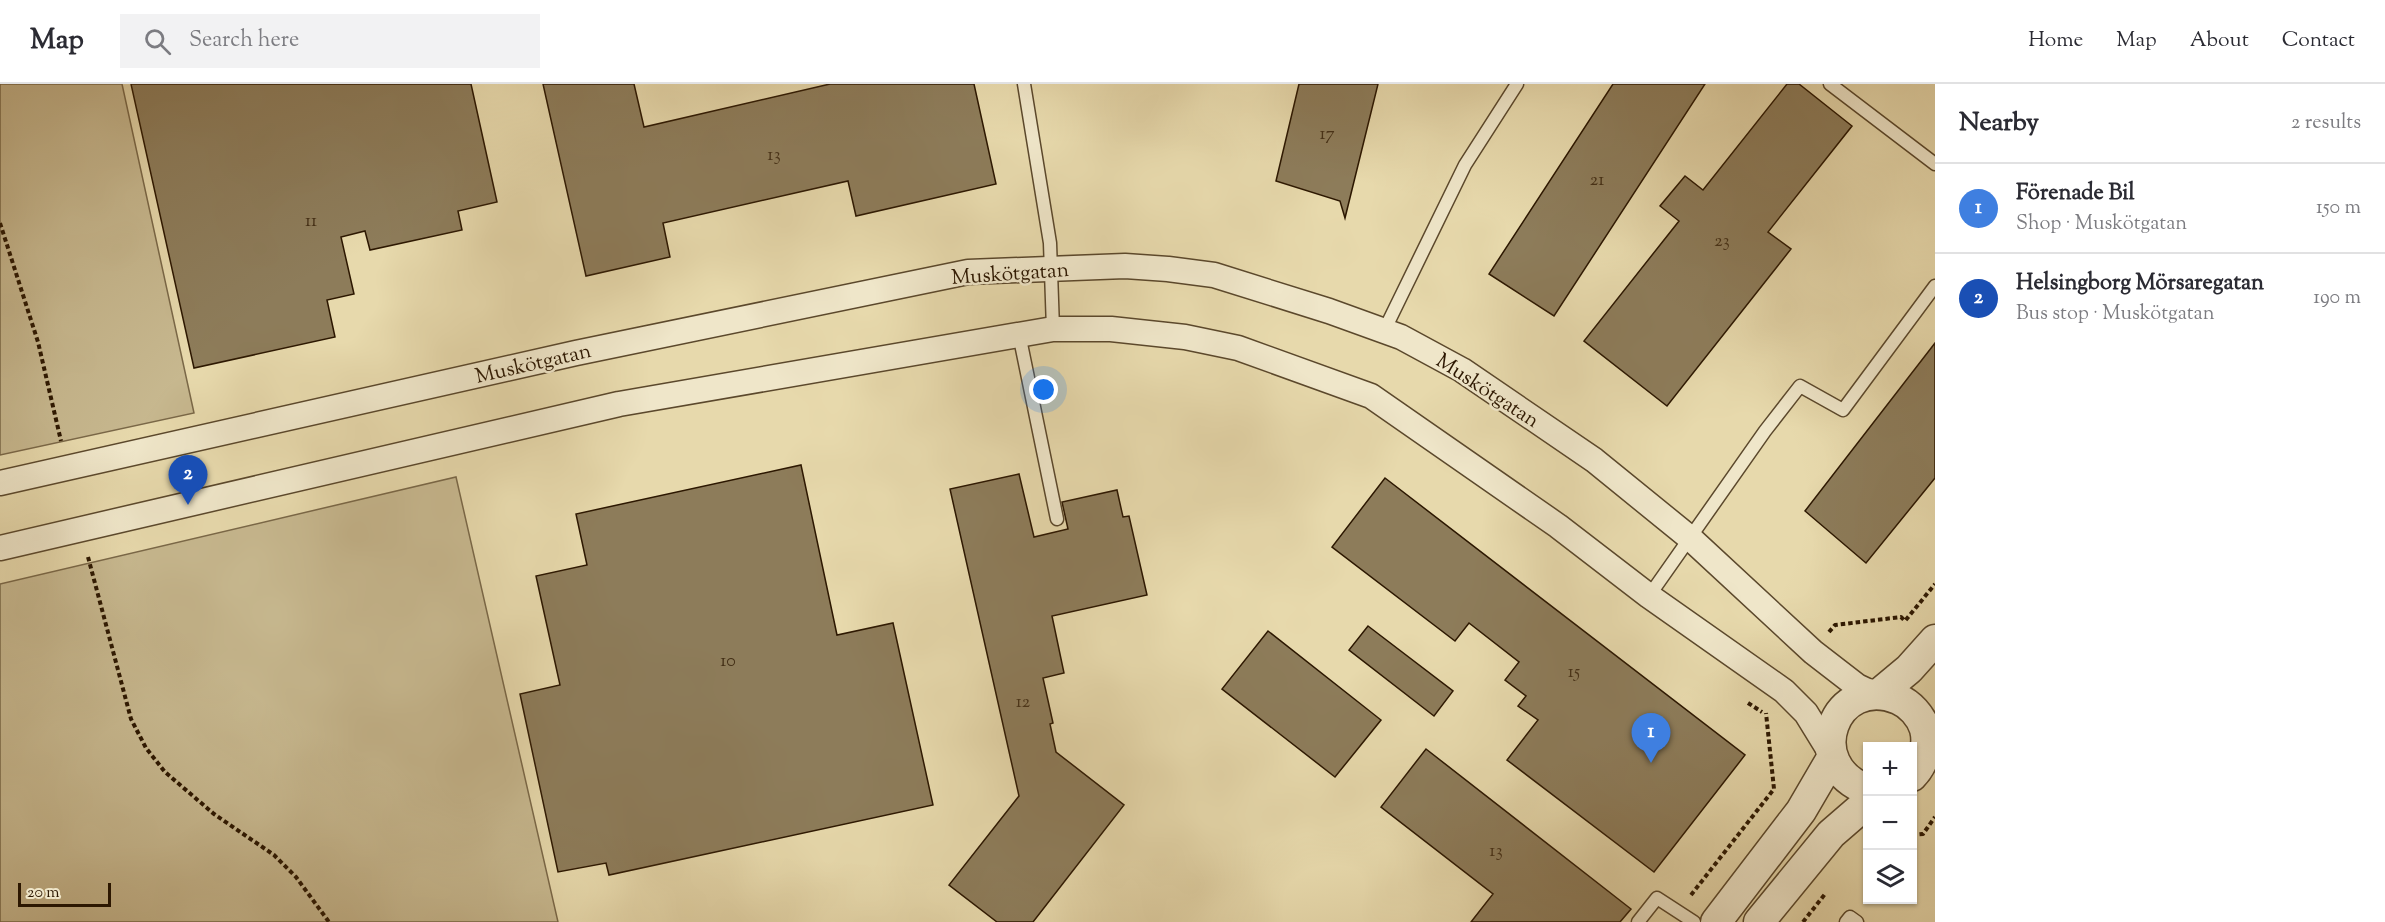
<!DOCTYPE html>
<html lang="en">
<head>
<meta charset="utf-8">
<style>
  body { margin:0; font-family:"Sorts Mill Goudy",serif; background:#f2f2f3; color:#2b2b33 }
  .controls { position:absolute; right:18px; bottom:18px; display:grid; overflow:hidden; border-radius:0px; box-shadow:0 2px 4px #0004 }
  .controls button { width:54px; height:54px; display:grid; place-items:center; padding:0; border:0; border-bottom:2px solid #e1e1e2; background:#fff; color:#2b2b33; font:30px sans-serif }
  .scale { position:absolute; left:18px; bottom:15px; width:93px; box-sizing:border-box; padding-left:6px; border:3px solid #2c1701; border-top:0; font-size:16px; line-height:21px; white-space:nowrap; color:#2c1701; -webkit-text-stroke:4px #efe6c9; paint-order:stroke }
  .you { position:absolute; left:1044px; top:306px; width:21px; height:21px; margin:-15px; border:4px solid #fff; border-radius:50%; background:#1a73e8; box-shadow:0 0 0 9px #1a73e833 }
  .badge { display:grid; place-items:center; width:39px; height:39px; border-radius:50%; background:#0b8043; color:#fff; font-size:20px; font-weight:700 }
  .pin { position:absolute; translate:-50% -50px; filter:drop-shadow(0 2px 3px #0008) }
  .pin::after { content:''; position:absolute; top:32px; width:21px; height:18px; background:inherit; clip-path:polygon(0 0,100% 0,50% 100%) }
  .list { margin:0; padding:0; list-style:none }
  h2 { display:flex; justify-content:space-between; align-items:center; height:78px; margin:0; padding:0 24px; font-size:26px }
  h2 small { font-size:20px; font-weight:400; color:#7c7c81 }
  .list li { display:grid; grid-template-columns:39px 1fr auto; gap:18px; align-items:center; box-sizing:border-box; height:90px; padding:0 24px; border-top:2px solid #e1e1e2 }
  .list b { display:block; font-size:22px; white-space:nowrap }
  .list p { margin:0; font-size:20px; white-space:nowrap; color:#7c7c81 }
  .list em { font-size:20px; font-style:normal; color:#7c7c81 }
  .icon { flex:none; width:33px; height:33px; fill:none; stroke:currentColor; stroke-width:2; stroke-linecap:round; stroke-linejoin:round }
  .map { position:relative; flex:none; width:1935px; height:838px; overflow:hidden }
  header { display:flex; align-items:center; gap:36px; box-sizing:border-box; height:84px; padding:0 30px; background:#fff; border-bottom:2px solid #e1e1e2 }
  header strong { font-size:28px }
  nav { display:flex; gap:33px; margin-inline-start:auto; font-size:21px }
  .search { width:420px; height:54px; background:#f2f2f3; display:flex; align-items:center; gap:15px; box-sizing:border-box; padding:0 21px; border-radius:0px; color:#7c7c81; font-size:22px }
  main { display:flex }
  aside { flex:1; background:#fff }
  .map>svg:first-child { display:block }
  .green { fill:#c7b88f; stroke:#7a6848; stroke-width:1.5 }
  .building { fill:#8d7c5a; stroke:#2c1701; stroke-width:1.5 }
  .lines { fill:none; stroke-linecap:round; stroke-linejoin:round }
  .service-casing { stroke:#5b482c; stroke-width:15 }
  .minor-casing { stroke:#5b482c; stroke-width:27 }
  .tertiary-casing { stroke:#5b482c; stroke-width:33 }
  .path { stroke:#2c1701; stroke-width:4; stroke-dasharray:4.5 3; stroke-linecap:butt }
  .service { stroke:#efe6c9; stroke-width:12 }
  .minor { stroke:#efe6c9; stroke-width:24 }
  .tertiary { stroke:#efe6c9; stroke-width:30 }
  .labels { text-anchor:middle; stroke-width:5; stroke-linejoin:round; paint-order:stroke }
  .number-label { font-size:18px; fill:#443017 }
  .street-label { font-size:21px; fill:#2c1701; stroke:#efe6c9 }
</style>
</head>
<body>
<header>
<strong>Map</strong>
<div class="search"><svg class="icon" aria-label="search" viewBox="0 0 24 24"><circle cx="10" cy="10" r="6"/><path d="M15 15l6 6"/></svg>Search here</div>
<nav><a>Home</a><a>Map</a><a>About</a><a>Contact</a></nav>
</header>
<main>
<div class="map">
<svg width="1935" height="838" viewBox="0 0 1935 838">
  <rect width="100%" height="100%" fill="#e7d9ac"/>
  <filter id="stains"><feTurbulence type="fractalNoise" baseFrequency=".00333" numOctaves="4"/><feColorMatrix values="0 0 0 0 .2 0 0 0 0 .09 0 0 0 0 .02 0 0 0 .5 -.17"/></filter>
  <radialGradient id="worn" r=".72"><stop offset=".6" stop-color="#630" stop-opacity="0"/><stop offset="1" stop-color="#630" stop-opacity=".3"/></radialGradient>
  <path class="green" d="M0 0H122L194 329 0 371Z
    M456 393 558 838H0V500Z"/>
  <path class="building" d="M131 0H471L497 118 458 127 462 146 370 166 365 147 341 153 354 210 327 216 335 253 194 284Z
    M543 0H634L644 43 830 0H974L996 100 856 132 848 97 663 139 670 173 586 192Z
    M1299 0H1378L1345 134 1340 117 1276 97Z
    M1613 0H1705L1554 232 1489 190Z
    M1787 0H1799L1852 42 1768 148 1791 165 1667 322 1584 257 1679 137 1660 122 1685 92 1703 106Z
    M1935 259V394L1866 479 1805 427Z
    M801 381 837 551 893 539 933 721 609 791 606 779 558 788 520 610 560 601 536 492 587 481 576 430Z
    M1019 390 1034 453 1068 445 1062 418 1117 406 1123 433 1129 432 1147 511 1052 532 1064 589 1043 594 1053 639 1050 640 1056 668 1124 721 1033 838H997L949 801 1019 712 950 405Z
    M1385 394 1745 671 1654 788 1507 676 1538 636 1518 622 1526 612 1505 596 1519 578 1469 539 1455 557 1332 463Z
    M1368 542 1453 607 1434 632 1349 566Z
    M1268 547 1381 636 1335 693 1222 605Z
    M1426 665 1631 825 1620 838H1471L1493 810 1381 723Z"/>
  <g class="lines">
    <defs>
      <path id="service" d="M1024 0 1050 159 1053 245
        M1830 0 1935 80
        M1384 247 1465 81 1517 0
        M1019 250 1057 435
        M1649 512 1765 347 1800 302 1843 326 1935 202
        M1638 838 1657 814 1694 838
        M1846 838 1850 833 1857 838"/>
      <path id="minor" d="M0 399 576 269 968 188 1125 182 1168 185 1214 191 1329 227 1401 253 1462 286 1594 376 1690 454 1813 568 1857 602 1874 610
        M0 464 619 320 1053 245H1111L1185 253 1238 264 1371 312 1558 442 1649 512 1784 607 1806 629 1830 668"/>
      <path id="tertiary" d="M1879 610 1909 585 1935 556
        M1868 706C1799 681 1835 589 1898 615 1910 620 1921 632 1925 645 1929 661 1924 680 1912 692
        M1716 838 1801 727 1832 674
        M1759 838 1831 750 1868 718"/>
    </defs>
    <use href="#service" class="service-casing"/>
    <use href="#minor" class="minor-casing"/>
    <use href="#tertiary" class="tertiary-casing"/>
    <path class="path" d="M0 139 38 258 61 357
      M88 473 131 635 146 664 165 688 214 730 274 771 296 793 329 838
      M1829 548 1835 541 1901 533 1905 537 1935 500
      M1748 619 1762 628
      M1912 751 1923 750 1935 733
      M1691 811 1774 705 1766 629
      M1803 838 1825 810"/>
    <use href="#service" class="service"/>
    <use href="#minor" class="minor"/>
    <use href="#tertiary" class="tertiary"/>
  </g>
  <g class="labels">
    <g class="number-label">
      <text x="1327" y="55">17</text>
      <text x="774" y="76">13</text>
      <text x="1597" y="101">21</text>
      <text x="311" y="142">11</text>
      <text x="1722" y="162">23</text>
      <text x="728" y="582">10</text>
      <text x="1574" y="593">15</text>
      <text x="1023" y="623">12</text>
      <text x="1496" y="772">13</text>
    </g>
    <g class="street-label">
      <text transform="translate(1010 189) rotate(-4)" y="7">Muskötgatan</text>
      <text transform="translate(533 279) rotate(-13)" y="7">Muskötgatan</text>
      <text transform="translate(1488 306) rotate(33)" y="7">Muskötgatan</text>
    </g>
  </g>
  <rect width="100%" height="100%" filter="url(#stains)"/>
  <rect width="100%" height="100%" fill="url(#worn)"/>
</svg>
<div class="controls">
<button>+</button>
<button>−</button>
<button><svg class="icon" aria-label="layers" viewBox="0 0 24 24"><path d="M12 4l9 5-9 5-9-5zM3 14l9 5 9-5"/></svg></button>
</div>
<div class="scale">20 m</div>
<div class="you"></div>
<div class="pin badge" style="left:1651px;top:679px;background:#3f7fe0">1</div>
<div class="pin badge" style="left:188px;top:421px;background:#1a4fb4">2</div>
</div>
<aside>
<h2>Nearby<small>2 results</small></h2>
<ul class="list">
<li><span class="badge" style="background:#3f7fe0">1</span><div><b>Förenade Bil</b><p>Shop · Muskötgatan</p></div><em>150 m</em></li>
<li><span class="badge" style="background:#1a4fb4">2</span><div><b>Helsingborg Mörsaregatan</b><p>Bus stop · Muskötgatan</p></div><em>190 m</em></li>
</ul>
</aside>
</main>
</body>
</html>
